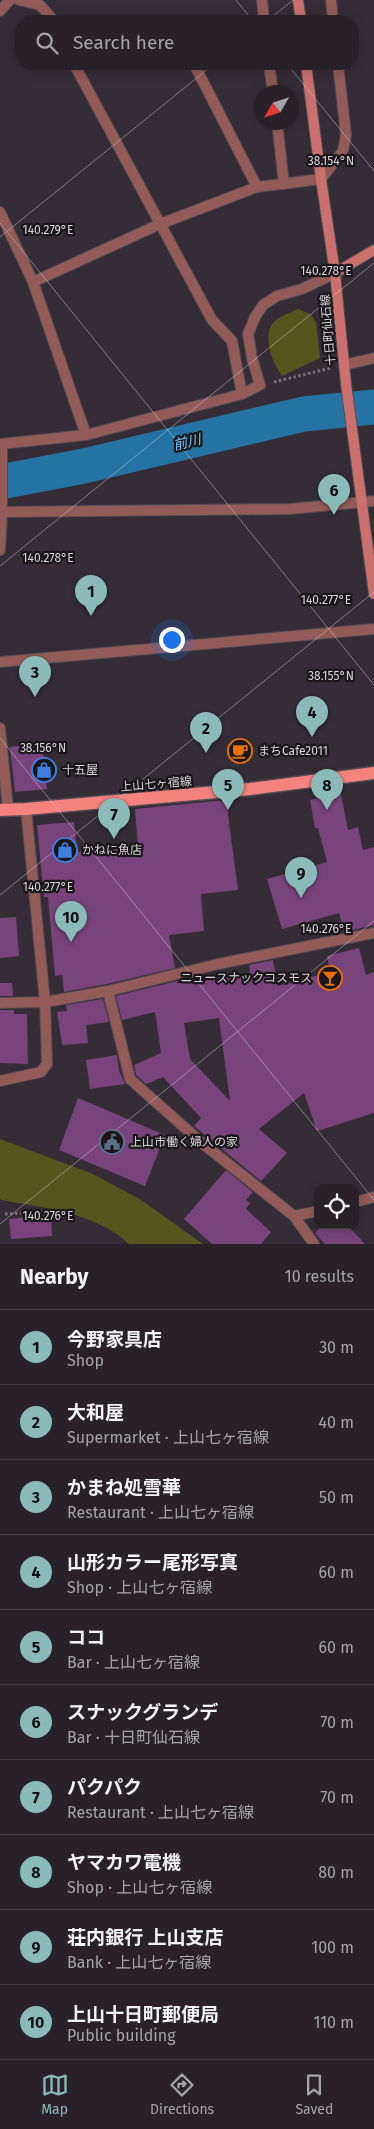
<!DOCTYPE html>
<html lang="en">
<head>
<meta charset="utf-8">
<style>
  body { margin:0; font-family:"Fira Sans","Noto Sans JP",sans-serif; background:#302a30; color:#f1f3f6 }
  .controls { position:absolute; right:15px; bottom:15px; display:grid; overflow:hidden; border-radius:10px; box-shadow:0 2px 12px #0003 }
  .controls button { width:45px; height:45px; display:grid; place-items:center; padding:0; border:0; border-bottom:1px solid #443f45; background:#282228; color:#f1f3f6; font:25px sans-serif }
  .compass { position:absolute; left:254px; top:85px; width:45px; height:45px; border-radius:50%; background:#282228; box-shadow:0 2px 12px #0003; rotate:231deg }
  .you { position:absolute; left:171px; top:639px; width:18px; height:18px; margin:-12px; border:4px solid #fff; border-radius:50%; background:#1a73e8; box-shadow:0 0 0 8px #1a73e833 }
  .badge { display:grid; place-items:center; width:32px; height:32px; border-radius:50%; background:#8bbbb9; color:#111; font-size:16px; font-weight:700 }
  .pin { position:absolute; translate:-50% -41px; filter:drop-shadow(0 1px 2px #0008) }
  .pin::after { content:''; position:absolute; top:26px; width:18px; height:15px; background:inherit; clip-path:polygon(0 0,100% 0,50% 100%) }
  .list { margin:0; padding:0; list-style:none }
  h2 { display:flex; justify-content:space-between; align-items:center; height:65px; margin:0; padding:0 20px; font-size:21px }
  h2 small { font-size:16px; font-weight:400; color:#a5a4a8 }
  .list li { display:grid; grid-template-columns:32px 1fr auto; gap:15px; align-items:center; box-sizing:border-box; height:75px; padding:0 20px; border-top:1px solid #443f45 }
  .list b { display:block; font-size:19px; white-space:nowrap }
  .list p { margin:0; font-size:16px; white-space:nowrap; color:#a5a4a8 }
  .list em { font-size:16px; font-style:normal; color:#a5a4a8 }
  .icon { flex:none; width:28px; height:28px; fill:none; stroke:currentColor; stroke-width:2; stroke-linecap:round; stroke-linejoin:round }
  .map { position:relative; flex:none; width:374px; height:1244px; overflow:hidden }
  .search { position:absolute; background:#282228; box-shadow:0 2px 12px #0003; left:15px; right:15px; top:15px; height:55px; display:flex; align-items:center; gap:12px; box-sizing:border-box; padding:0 18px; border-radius:20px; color:#a5a4a8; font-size:19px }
  .sheet { height:815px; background:#282228 }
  nav { display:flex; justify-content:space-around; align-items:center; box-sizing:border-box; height:70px; border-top:1px solid #443f45; background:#282228; font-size:14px; color:#a5a4a8 }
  nav a { display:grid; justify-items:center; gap:2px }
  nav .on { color:#8bbbb9 }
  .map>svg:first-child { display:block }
  .green { fill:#54561e }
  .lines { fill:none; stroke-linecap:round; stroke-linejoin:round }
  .river { stroke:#2473a2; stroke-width:35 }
  .building { fill:#78447b; fill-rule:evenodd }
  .lane-casing { stroke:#534b53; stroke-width:12 }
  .street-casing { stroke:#534b53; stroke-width:12 }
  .secondary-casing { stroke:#534b53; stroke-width:12 }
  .primary-casing { stroke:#534b53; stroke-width:15 }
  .path { stroke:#777077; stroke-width:3; stroke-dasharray:2.5 2.5; stroke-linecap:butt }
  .lane { stroke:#935b58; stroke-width:10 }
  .street { stroke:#935b58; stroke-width:10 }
  .secondary { stroke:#ca716d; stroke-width:10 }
  .primary { stroke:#f4827d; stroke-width:12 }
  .ticks { fill:none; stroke:#d9d4d9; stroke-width:1; stroke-opacity:0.45 }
  .labels { text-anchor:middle; stroke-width:4.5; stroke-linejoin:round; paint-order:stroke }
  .street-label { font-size:12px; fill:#d9d4d9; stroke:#1a171a }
  .poi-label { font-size:12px; fill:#d9d4d9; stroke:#1a171a; text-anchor:start }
  .water-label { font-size:14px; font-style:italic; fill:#7bc9ff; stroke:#1a171a }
  .ticks-label { font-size:12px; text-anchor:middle; fill:#d9d4d9; stroke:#1a171a; stroke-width:4.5; stroke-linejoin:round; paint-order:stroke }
</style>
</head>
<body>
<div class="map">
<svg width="374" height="1244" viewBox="0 0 374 1244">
  <rect width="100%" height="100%" fill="#352d35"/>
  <path class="green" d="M298 309 310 314 316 322 320 358 282 376C273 364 262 337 273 323 279 316 290 313 298 309Z
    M0 1139 93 1174 141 1200 203 1244H129C97 1213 43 1208 2 1200L0 1199Z"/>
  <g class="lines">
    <path class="river" d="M0 482 84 466 304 414 374 407"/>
  </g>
  <path class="building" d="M42 743 47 789 15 792 10 747Z
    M341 794 348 830 358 827 363 850 374 847V925L344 932 339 913 282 929 267 879 327 862 318 828H315L310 800Z
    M226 800 238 890 201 894 204 931 169 935 175 968 107 984 64 992 62 975 55 976 48 897H44L37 825 74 822 77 852 138 847 135 809Z
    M16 917 19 956 0 958V918Z
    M359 948 366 975 374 972V1113L317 1131 304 1093 259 1129 287 1153 261 1181 194 1126 201 1118 163 1077 146 1084 136 1075 134 1065 161 1053 155 1012 122 1020 116 996 177 981V983H186L250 974 249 965 273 960 278 986 330 972 327 956ZM219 1018 230 1101 190 1059 184 1023Z
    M0 983H12L13 996H0Z
    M103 999 109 1022 86 1025 88 1043 62 1045 57 1012 67 1011 66 1005Z
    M0 1010H14V1014H27L28 1064 0 1063Z
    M117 1055 119 1071 125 1084 90 1089 86 1060Z
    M78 1098 165 1135 145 1186 59 1150Z
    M226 1170 253 1192 246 1200 250 1203 246 1209 271 1232 261 1244H212L184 1219Z
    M51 1215 52 1236 11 1239 9 1219Z
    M323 1225H347L365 1244H325L315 1233Z"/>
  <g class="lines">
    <defs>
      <path id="lane" d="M19 0 40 5 54 21
        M262 0 264 21
        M331 0 333 21
        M0 11 10 0
        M74 64 212 320 232 341 242 394
        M194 64 257 187
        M269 64 273 92
        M277 122 284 184
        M0 212 33 282 86 435
        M33 282 160 224 257 187 321 179 343 151 346 135 338 64
        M0 444 86 435 242 394 260 385 252 358 248 334 255 317 263 305 277 296 302 289 335 273
        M2 512 290 509 374 501
        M0 550 2 512V444
        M0 662 374 629
        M0 728 8 809
        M108 991 130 1079 202 1143 294 1216 318 1211
        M0 1003 45 1002 108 991 218 964 374 933
        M0 1081 41 1072 47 1064 45 1002
        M355 1202 374 1197
        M294 1216 314 1244"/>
      <path id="street" d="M344 365 374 358
        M26 809 45 1002"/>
      <path id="secondary" d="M298 0 301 21
        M306 64 321 179 335 273 346 384 374 594
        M335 273 374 250"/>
      <path id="primary" d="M0 810 26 809 250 789 374 773"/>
    </defs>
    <use href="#lane" class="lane-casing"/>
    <use href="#street" class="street-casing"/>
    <use href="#secondary" class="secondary-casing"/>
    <use href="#primary" class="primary-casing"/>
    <path class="path" d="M274 382 331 368
      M5 1214 44 1212V1214"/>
    <use href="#lane" class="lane"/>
    <use href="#street" class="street"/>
    <use href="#secondary" class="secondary"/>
    <use href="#primary" class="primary"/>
  </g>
  <path class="ticks" d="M236 0 253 21M267 21 293 0M287 64 374 171M0 223 374 685M0 237 214 64M0 566 374 263M0 738 374 1200M0 895 374 592M0 1224 374 921"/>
  <defs>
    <symbol id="cafe-ring" viewBox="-11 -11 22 22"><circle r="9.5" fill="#1a171a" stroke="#e8710a" stroke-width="1.5"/><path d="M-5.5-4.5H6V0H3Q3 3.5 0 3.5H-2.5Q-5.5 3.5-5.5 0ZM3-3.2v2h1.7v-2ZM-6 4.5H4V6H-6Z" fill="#e8710a"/></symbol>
    <symbol id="shop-ring" viewBox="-11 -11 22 22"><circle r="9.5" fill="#1a171a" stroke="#3f7fe0" stroke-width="1.5"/><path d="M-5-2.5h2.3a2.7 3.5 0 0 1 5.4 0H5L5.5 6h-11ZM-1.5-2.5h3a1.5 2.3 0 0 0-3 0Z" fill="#3f7fe0"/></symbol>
    <symbol id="bar-ring" viewBox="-11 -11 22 22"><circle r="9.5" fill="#1a171a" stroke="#e8710a" stroke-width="1.5"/><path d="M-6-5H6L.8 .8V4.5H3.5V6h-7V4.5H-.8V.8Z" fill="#e8710a"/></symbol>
    <symbol id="civic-ring" viewBox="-11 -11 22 22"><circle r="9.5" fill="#1a171a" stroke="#5c6f8a" stroke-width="1.5"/><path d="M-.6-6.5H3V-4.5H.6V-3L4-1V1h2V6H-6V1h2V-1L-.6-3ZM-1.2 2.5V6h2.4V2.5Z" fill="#5c6f8a"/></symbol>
  </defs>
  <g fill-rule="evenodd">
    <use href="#cafe-ring" x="226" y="737" width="28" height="28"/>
    <use href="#shop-ring" x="30" y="756" width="28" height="28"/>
    <use href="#shop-ring" x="51" y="836" width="28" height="28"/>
    <use href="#bar-ring" x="316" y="964" width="28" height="28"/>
    <use href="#civic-ring" x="98" y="1128" width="28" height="28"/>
  </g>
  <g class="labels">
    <g class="street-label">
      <text transform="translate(328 330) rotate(-95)" y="4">十日町仙石線</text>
      <text transform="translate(156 784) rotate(-5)" y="4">上山七ヶ宿線</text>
    </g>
    <g class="poi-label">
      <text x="258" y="755">まちCafe2011</text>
      <text x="62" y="774">十五屋</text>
      <text x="82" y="854">かねに魚店</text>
      <text x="312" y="982" text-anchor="end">ニュースナックコスモス</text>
      <text x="130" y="1146">上山市働く婦人の家</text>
    </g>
    <g class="water-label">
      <text transform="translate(187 442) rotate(-13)" y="5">前川</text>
    </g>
  </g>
  <g class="ticks-label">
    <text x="331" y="165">38.154°N</text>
    <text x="48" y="234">140.279°E</text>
    <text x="326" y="275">140.278°E</text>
    <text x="48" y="562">140.278°E</text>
    <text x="326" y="604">140.277°E</text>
    <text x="331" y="680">38.155°N</text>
    <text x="43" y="752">38.156°N</text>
    <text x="48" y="891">140.277°E</text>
    <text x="326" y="933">140.276°E</text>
    <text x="48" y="1220">140.276°E</text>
  </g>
</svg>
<div class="controls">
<button><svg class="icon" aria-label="locate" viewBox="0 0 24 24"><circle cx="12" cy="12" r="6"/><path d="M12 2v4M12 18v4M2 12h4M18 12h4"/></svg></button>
</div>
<svg class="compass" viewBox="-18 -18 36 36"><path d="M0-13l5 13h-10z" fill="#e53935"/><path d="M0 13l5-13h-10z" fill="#a5a4a8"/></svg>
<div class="you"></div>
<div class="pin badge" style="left:91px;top:616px">1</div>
<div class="pin badge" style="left:206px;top:753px">2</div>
<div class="pin badge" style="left:35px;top:697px">3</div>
<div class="pin badge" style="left:312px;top:737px">4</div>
<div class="pin badge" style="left:228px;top:810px">5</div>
<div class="pin badge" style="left:334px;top:515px">6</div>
<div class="pin badge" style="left:114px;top:839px">7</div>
<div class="pin badge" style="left:327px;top:810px">8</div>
<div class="pin badge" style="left:301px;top:898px">9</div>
<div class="pin badge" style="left:71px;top:942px">10</div>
<div class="search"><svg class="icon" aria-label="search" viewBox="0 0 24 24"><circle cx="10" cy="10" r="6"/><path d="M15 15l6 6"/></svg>Search here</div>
</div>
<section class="sheet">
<h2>Nearby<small>10 results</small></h2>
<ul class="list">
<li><span class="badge">1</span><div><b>今野家具店</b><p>Shop</p></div><em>30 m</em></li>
<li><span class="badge">2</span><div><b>大和屋</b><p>Supermarket · 上山七ヶ宿線</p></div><em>40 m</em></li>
<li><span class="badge">3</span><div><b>かまね処雪華</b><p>Restaurant · 上山七ヶ宿線</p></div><em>50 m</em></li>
<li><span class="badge">4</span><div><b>山形カラー尾形写真</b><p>Shop · 上山七ヶ宿線</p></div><em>60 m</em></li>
<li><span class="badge">5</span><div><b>ココ</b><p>Bar · 上山七ヶ宿線</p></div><em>60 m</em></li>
<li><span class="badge">6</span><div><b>スナックグランデ</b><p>Bar · 十日町仙石線</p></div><em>70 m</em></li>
<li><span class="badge">7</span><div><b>パクパク</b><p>Restaurant · 上山七ヶ宿線</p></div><em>70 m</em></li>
<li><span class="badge">8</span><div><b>ヤマカワ電機</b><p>Shop · 上山七ヶ宿線</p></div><em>80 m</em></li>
<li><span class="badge">9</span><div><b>荘内銀行 上山支店</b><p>Bank · 上山七ヶ宿線</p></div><em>100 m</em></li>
<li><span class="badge">10</span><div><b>上山十日町郵便局</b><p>Public building</p></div><em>110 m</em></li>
</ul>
</section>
<nav>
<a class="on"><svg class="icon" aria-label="map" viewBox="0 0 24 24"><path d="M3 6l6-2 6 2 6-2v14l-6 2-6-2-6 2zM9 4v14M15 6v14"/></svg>Map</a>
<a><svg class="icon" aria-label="directions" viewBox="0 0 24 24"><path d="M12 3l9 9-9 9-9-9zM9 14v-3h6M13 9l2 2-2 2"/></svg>Directions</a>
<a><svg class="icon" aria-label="saved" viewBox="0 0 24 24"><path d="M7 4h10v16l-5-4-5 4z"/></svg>Saved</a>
</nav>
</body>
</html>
